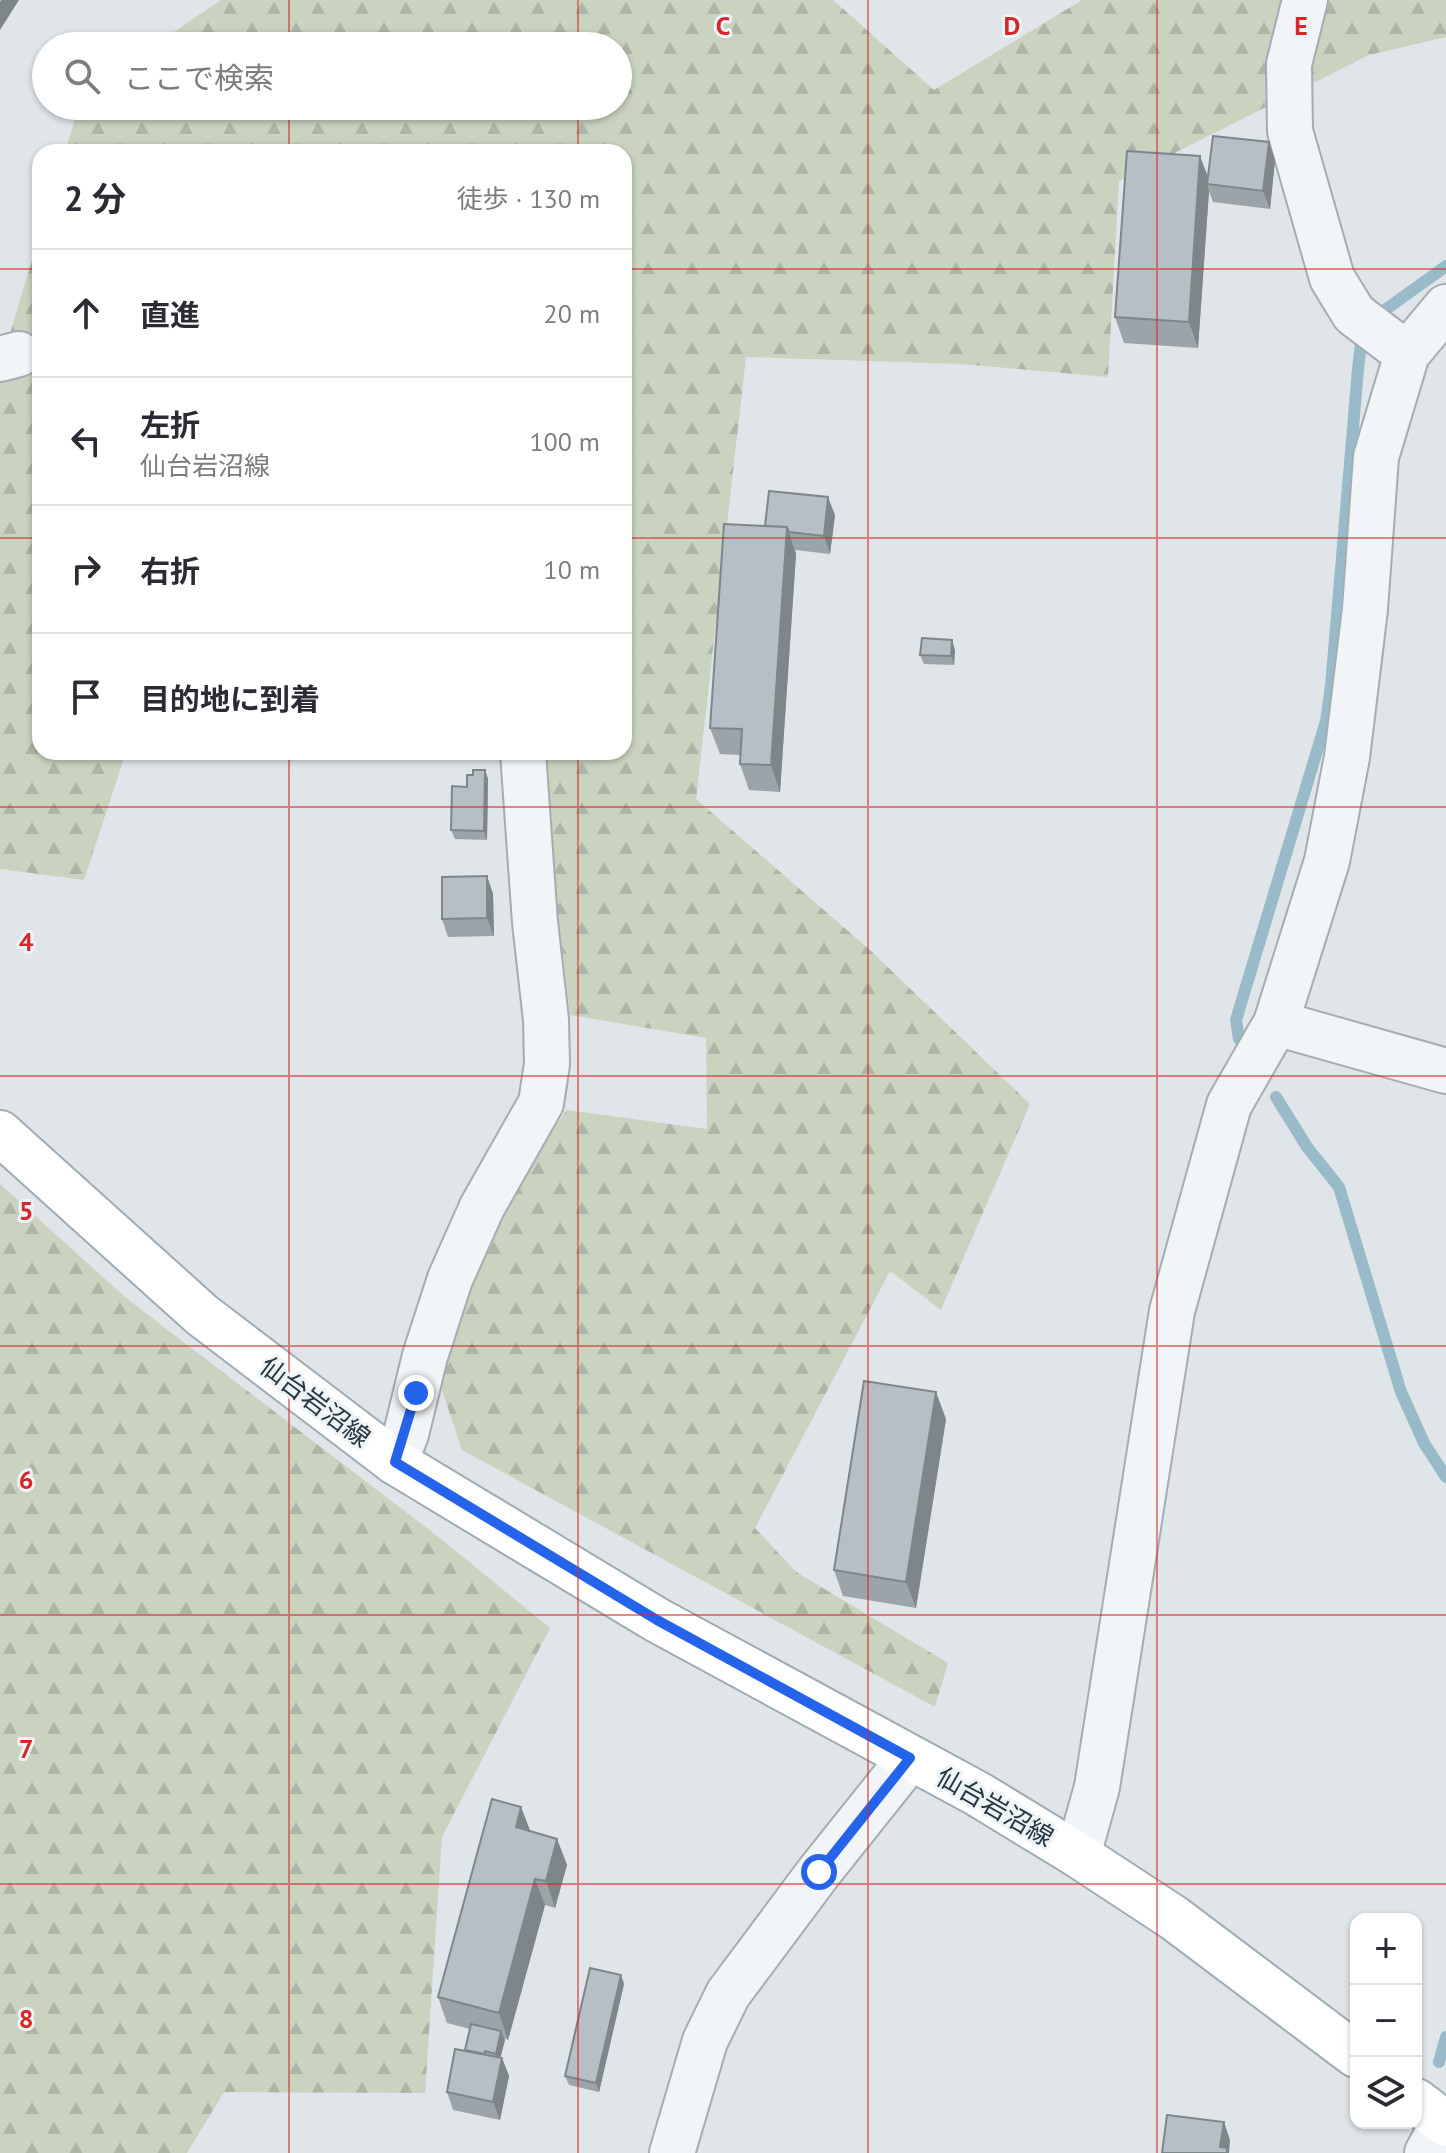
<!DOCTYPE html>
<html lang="ja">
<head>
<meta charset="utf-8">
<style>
  body { margin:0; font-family:"PT Sans","Noto Sans JP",sans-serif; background:#f2f2f3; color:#2b2b33 }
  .controls { position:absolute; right:24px; bottom:24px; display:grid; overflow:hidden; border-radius:16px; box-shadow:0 2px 6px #0004 }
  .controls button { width:72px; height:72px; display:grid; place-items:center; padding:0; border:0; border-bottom:2px solid #e1e1e2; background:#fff; color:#2b2b33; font:40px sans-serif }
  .stop { position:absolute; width:24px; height:24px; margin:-18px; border:6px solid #2563eb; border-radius:50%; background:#fff }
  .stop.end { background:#2563eb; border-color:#fff; box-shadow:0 2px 8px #0008 }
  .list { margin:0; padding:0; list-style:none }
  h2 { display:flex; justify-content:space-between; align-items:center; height:104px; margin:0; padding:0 32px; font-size:34px }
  h2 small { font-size:26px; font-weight:400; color:#7c7c81 }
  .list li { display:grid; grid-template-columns:52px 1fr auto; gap:24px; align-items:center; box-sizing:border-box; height:128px; padding:0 32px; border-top:2px solid #e1e1e2 }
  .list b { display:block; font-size:30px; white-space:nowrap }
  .list p { margin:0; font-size:26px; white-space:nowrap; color:#7c7c81 }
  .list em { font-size:26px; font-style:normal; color:#7c7c81 }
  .icon { flex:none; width:44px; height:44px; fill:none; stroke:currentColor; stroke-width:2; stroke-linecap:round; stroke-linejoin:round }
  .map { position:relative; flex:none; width:1446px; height:2153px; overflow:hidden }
  .search { position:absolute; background:#fff; box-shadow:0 2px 6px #0004; left:32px; top:32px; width:600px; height:88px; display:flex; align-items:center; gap:20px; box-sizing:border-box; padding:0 28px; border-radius:44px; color:#7c7c81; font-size:30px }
  .panel { position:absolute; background:#fff; box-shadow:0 2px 6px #0004; left:32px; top:144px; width:600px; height:616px; border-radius:24px }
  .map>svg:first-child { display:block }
  .forest { fill:url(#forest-firs) }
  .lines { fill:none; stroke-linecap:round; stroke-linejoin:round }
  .stream { stroke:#99bbc9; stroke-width:12 }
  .minor-casing { stroke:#a4adb3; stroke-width:48 }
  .major-casing { stroke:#9eacb4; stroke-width:48 }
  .minor { stroke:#f2f5f7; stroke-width:44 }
  .major { stroke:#fff; stroke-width:44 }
  .wall { fill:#9da4a9 }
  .shaded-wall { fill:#7f868a }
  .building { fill:#b6bfc5; stroke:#7f868a; stroke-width:2 }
  .route { stroke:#2563eb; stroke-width:10 }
  .grid { fill:none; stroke:#d62828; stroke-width:2; stroke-opacity:0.55 }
  .labels { text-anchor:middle; stroke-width:6; stroke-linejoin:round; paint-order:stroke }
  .street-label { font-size:26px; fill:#283640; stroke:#eef3f6 }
  .grid-label { font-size:26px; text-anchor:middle; font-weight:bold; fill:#d62828; stroke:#eef3f6; stroke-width:6; stroke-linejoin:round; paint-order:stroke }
</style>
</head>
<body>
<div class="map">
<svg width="1446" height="2153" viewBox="0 0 1446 2153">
  <defs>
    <pattern id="forest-firs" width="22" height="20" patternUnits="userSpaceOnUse" patternTransform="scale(2)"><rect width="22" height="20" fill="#c9d3c0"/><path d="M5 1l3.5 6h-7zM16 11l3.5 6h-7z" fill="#adb6a6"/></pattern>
  </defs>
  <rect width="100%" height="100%" fill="#dfe5e9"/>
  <path class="forest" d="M221 0H833L934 90 1082 0H1446V37L1369 55 1119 181 1108 377 961 364 746 357 696 799 871 951 1030 1104 941 1310 890 1271 755 1528 796 1572 948 1663 935 1707 462 1450 432 1360 487 1215 567 1110 707 1129 706 1038 570 1015 538 752H624V152H65L79 106H618V46H153Z
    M40 234V752H126L84 880 0 869V366Z
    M0 1184 126 1298 441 1539 550 1628 442 1837 425 2093 224 2092 187 2153H0Z"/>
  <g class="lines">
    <path class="stream" d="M1375 319 1378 315 1446 266
      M1239 1039 1236 1020 1326 721 1331 686 1358 369 1361 343 1366 335
      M1276 1097 1307 1147 1339 1187 1401 1392 1424 1443 1446 1477
      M1439 2062 1446 2037"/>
    <defs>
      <path id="minor" d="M1305 0 1289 64 1290 131 1332 278 1354 314 1407 354
        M0 359 19 354
        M1276 1023 1446 1071
        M395 1462 406 1434 425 1356 450 1279 482 1207 541 1103 547 1064 546 1020 535 922 523 752
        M1078 1855 1097 1787 1172 1311 1229 1105 1276 1023 1327 861 1347 757 1365 609 1376 457 1407 354 1446 307
        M672 2153 705 2041 728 1994 819 1872 910 1758
        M1427 2153 1444 2122"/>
      <path id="major" d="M0 1133 202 1315 395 1462 657 1620 978 1794 1078 1855 1174 1918 1356 2055
        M1416 2101 1446 2124"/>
    </defs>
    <use href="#minor" class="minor-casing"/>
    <use href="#major" class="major-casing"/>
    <use href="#minor" class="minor"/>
    <use href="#major" class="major"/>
  </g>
  <path class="wall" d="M1275 160 1270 209 1213 202 1209 191 1198 348 1124 343 1115 317 1208 176Z
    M835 515 830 554 795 550 796 554 780 792 749 790 740 764V755L720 754 710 728 765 526Z
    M955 650 954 665 924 664 920 655Z
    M485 770 488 779 487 840 455 839 451 830 467 787 473 775Z
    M487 876 493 894 494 936 448 937 442 919Z
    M946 1419 916 1608 843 1596 834 1570Z
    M521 1807 530 1831 557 1839 567 1865 555 1908 545 1905 508 2040 504 2038 505 2040 500 2057 502 2058 509 2076 500 2120 453 2110 447 2092 465 2050 470 2029 447 2023 438 1997Z
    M621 1975 624 1984 599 2092 569 2085 565 2076Z"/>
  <path class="shaded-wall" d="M1 0H19L0 30V2Z
    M1269 142 1275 160 1270 209 1263 191Z
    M1200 156 1210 182 1207 184 1209 191 1198 348 1189 322Z
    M828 497 835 515 830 554 824 536Z
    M787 527 796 554 780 792 771 765Z
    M952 640 955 650 954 665 951 656Z
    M485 770 488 779 487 840 484 831Z
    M487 876 493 894 494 936 487 918Z
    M936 1392 946 1419 916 1608 906 1582Z
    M521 1807 531 1833 516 1827Z
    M557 1839 567 1865 555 1908 546 1881Z
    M535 1879 545 1905 508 2040 499 2013Z
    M621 1975 624 1984 599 2092 596 2083Z
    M501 2031 505 2040 499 2063 496 2054Z
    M502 2058 509 2076 500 2120 493 2102Z
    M1224 2122 1230 2140 1229 2153H1223L1220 2147Z"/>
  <path class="building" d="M1213 136 1269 142 1263 191 1207 184Z
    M1127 151 1200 156 1189 322 1115 317Z
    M769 491 828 497 824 536 789 532 787 527 765 526Z
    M724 524 787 527 771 765 740 764 742 729 710 728Z
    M922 638 952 640 951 656 920 655Z
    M473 770H485L484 831 451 830 452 786 467 787V775H473Z
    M487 876V918L442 919V877Z
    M864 1381 936 1392 906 1582 834 1570Z
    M492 1799 521 1807 516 1827 557 1839 546 1881 535 1879 499 2013 438 1997Z
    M590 1968 621 1975 596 2083 565 2076Z
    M471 2024 501 2031 496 2054 485 2051V2054L465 2050Z
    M455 2049 502 2058 493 2102 447 2092Z
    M1167 2115 1224 2122 1220 2147 1227 2148V2153H1162Z"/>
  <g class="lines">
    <path class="route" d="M416 1393 395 1462 657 1620 910 1758 819 1872"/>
  </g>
  <path class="grid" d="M289 0V46M578 0V46M868 0V2153M1157 0V2153M289 106V152M578 106V152M0 269H40M624 269H1446M0 538H40M624 538H1446M289 752V2153M578 752V2153M0 807H1446M0 1076H1446M0 1346H1446M0 1615H1446M0 1884H1446"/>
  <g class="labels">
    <g class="street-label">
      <text transform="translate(315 1402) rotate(37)" y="9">仙台岩沼線</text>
      <text transform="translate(995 1807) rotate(30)" y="9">仙台岩沼線</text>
    </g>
  </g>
  <g class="grid-label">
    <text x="723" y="35">C</text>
    <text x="1012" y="35">D</text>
    <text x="1301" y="35">E</text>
    <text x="26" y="951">4</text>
    <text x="26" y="1220">5</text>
    <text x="26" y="1489">6</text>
    <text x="26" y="1758">7</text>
    <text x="26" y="2028">8</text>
  </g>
</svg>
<div class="controls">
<button>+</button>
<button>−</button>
<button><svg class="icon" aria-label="layers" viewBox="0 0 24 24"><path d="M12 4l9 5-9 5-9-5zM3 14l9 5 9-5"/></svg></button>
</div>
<div class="stop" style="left:819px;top:1872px"></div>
<div class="stop end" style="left:416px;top:1393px"></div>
<div class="search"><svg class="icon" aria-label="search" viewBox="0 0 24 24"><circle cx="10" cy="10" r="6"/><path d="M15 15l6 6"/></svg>ここで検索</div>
<section class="panel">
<h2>2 分<small>徒歩 · 130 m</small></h2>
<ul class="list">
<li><svg class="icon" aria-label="ahead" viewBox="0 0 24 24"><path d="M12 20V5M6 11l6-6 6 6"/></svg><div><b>直進</b></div><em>20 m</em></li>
<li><svg class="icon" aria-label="left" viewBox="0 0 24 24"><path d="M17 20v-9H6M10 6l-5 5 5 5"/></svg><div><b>左折</b><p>仙台岩沼線</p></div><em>100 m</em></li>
<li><svg class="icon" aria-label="right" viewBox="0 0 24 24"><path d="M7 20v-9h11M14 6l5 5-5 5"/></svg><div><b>右折</b></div><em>10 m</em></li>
<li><svg class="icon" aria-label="arrive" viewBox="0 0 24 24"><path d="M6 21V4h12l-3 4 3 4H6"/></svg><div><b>目的地に到着</b></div></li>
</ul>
</section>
</div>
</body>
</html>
